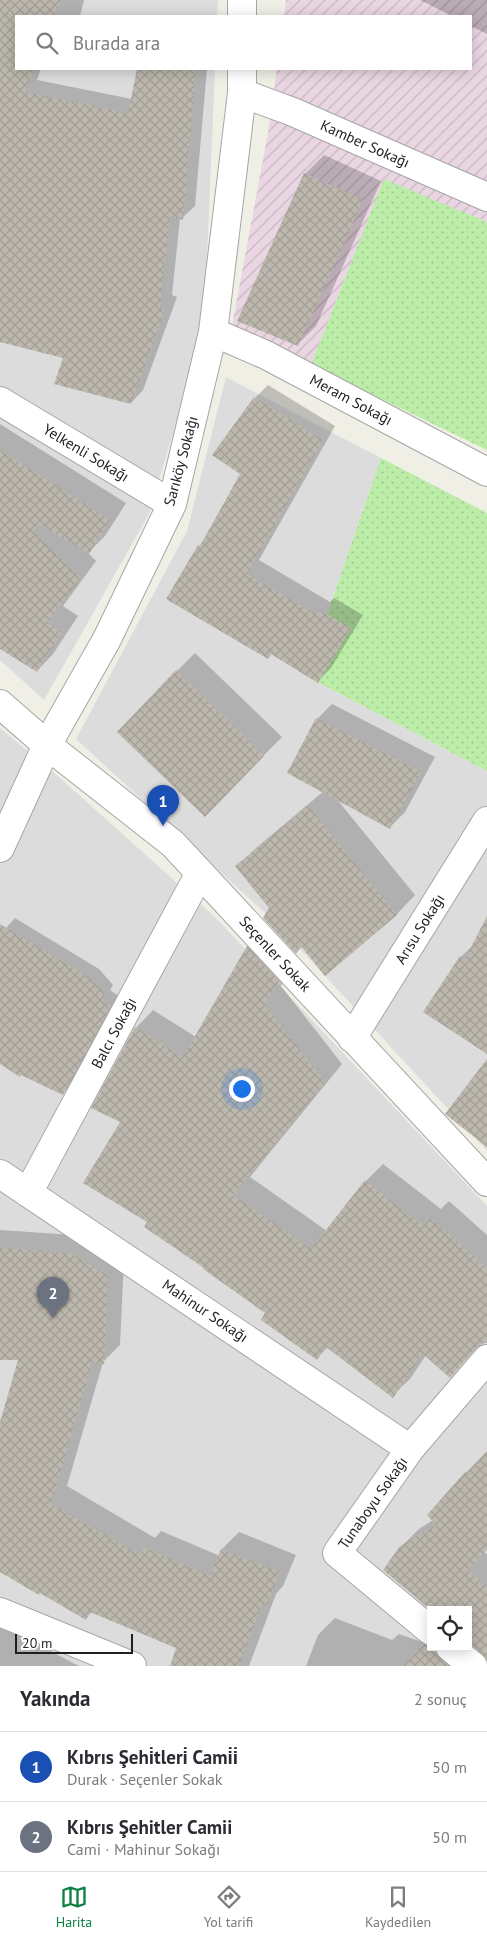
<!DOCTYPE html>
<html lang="tr">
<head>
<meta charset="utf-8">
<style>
  body { margin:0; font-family:"PT Sans",sans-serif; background:#f2f2f3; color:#2b2b33 }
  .controls { position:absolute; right:15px; bottom:15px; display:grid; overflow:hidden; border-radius:0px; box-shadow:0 2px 12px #0003 }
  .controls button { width:45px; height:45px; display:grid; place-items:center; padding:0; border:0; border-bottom:1px solid #e1e1e2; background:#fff; color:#2b2b33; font:25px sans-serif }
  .scale { position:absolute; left:15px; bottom:12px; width:118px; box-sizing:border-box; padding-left:5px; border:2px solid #1f1f1f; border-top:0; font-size:14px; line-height:18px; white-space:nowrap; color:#1f1f1f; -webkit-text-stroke:4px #fff; paint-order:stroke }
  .you { position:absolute; left:241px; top:1088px; width:18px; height:18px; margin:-12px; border:4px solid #fff; border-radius:50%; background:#1a73e8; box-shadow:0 0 0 8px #1a73e833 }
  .badge { display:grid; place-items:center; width:32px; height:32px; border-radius:50%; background:#0b8043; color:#fff; font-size:16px; font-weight:700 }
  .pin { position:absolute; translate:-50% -41px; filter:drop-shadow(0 1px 2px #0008) }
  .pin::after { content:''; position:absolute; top:26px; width:18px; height:15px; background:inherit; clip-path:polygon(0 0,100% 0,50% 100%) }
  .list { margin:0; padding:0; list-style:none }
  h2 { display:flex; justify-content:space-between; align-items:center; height:65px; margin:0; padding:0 20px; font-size:21px }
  h2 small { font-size:16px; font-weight:400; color:#7c7c81 }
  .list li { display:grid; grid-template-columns:32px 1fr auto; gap:15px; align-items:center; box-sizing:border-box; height:70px; padding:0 20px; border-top:1px solid #e1e1e2 }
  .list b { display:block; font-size:19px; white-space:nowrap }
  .list p { margin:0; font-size:16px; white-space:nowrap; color:#7c7c81 }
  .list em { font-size:16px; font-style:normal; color:#7c7c81 }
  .icon { flex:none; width:28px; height:28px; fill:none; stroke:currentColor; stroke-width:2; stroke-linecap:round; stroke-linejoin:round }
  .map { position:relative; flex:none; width:487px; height:1666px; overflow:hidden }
  .search { position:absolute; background:#fff; box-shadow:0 2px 12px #0003; left:15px; right:15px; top:15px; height:55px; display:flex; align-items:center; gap:12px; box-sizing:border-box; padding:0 18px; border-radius:0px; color:#7c7c81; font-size:19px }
  .sheet { height:205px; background:#fff }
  nav { display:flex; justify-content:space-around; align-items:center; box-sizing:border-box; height:70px; border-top:1px solid #e1e1e2; background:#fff; font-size:14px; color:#7c7c81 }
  nav a { display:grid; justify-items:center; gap:2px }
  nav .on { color:#0b8043 }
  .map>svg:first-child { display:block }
  .residential { fill:#dddcdc; fill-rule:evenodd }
  .industrial { fill:url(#industrial-furrows) }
  .grass { fill:url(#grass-dots) }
  .shadow { fill:#0003 }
  .building { fill:url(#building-cross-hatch) }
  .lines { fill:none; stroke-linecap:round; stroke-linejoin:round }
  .minor-casing { stroke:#a6a6a6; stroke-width:30 }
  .minor { stroke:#fff; stroke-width:28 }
  .labels { text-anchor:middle; stroke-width:4; stroke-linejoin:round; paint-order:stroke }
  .street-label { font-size:15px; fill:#1f1f1f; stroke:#fff }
</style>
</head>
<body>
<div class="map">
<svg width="487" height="1666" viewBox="0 0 487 1666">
  <defs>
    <pattern id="industrial-furrows" width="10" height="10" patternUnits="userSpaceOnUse" patternTransform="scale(1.25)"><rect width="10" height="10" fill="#e9d6e2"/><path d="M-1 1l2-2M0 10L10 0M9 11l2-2" fill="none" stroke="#c7b7c1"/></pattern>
    <pattern id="grass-dots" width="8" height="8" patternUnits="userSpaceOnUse" patternTransform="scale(1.25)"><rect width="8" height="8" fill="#bbeca8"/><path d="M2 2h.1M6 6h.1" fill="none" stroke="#a0ca90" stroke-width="1.8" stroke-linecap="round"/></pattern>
    <pattern id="building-cross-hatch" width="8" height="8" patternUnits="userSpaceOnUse" patternTransform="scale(1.25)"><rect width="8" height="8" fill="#bdb8ae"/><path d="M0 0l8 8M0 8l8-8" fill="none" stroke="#a29e95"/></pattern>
  </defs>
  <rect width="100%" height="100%" fill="#f0efe5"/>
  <path class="residential" d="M0 0H218L217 16H16V69H215L204 329 149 514 44 700 0 660Z
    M226 377 381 458 306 676 487 771V1151L277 924 76 739 187 531Z
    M0 728 59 777 216 918 487 1206V1666H0ZM431 1610H468V1647H431Z"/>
  <path class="industrial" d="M286 0H487V222L384 180 311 365 232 326 268 133 277 69H471V16H284Z"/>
  <path class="grass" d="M384 179 487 222V450L311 365Z
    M381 458 487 513V771L306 676Z"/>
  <path class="shadow" d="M0 0H84L80 16H16V69H41L37 80 132 99 138 69H207L195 206 182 218H180L172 295 177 297 143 390 131 403 65 357 0 341Z
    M420 0H487V34L471 26V16H452Z
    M324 155 381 181 316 326 297 345 305 174Z
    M268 385 335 426 259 560 330 602 334 598 363 615 331 668 318 681 272 654 268 658 199 546 205 540 241 474 255 398Z
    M0 424 126 503 105 536 88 553 96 561 63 606 78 616 53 654 37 671 0 648Z
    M195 653 282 737 205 815 177 671Z
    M332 704 435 757 405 812 390 827 335 797 415 895 397 914 326 974 303 946 297 952 271 907 237 867 256 848 324 791 317 719Z
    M15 918 99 969 113 985 110 990 119 996 72 1084 63 1093 0 1063V935Z
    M487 919V1053L461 957 474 944Z
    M265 930 296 963 281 986 342 1064 250 1177 327 1231 366 1181 383 1164 441 1209 449 1201 487 1235V1343H481L450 1376 426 1355 410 1379 392 1396 328 1347 317 1358 267 1313 149 1222 122 1122 136 1028 153 1010 196 1037 248 947Z
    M0 1230 88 1236 124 1259 120 1345 103 1362 67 1486 155 1538 161 1531 220 1556 222 1549 239 1532 296 1555 283 1586 276 1594 249 1666H171L178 1647 93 1611 85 1619 41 1592 0 1572V1427L20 1359 0 1358Z
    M487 1453V1549L484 1552 487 1554V1657L468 1610 401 1547 419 1529 433 1520 466 1473Z
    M0 1618 54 1648 52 1652 79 1666H0Z
    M335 1618 392 1640 399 1634 425 1643 431 1637V1647H463L476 1666H306L318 1635Z"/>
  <path class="building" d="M0 0H61L54 16H16V69H34L25 92 128 113 137 69H196L183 220 170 216 160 308 165 309 131 404 54 384 63 358 0 342Z
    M304 173 363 200 298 346 237 321Z
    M254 397 323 440 247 574 317 615 320 610 351 628 318 683 271 654 268 659 166 599 198 545 200 546 240 474 212 455Z
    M0 450 110 520 89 554 39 524 33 532 81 578 47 623 62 632 37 672 0 649Z
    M176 670 264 756 205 817 117 732Z
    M316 718 421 772 390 829 287 773Z
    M308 806 397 915 325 976 301 946 296 954 263 918 269 908 235 866Z
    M487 916V1054L423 1012 460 956 465 959Z
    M0 924 90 978 105 994 102 1000 111 1006 63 1095 21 1075 20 1077 0 1064Z
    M247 946 279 981 264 1004 325 1082 233 1195 311 1249 365 1180 423 1226 431 1218 487 1268V1341L475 1349 450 1378 423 1354 393 1398 326 1347 317 1360 261 1320 265 1313 203 1269 204 1268 144 1227 147 1222 83 1183 120 1122 91 1108 135 1027 183 1057Z
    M487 1059V1147L445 1114Z
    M0 1248 71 1253 108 1276 104 1364 92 1363 51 1504 140 1555 143 1547 210 1576 221 1549 280 1572 267 1605 262 1604 239 1666H170L176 1648 90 1612 86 1620 40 1593 39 1595 0 1572V1422L18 1360H0Z
    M487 1451V1550L468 1570 487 1587V1660L468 1642V1610H431L383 1570 400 1546 436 1525 427 1515 465 1472 466 1473Z
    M422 1644 435 1647 436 1653 440 1659 448 1666H404Z"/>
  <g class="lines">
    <defs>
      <path id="minor" d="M242 16V0
        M242 93 293 112 487 197
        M213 332 266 355 487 472
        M0 401 172 504
        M0 704 47 745 173 844 487 1182
        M0 848 47 745 107 639 172 504 213 332 242 93V69
        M352 1038 487 821
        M0 1174 410 1449
        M28 1193 200 873
        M0 1612 132 1666
        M431 1631 337 1553 410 1449 487 1359
        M450 1647 473 1666"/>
    </defs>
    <use href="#minor" class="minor-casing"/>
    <use href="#minor" class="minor"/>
  </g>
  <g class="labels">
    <g class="street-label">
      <text transform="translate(365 144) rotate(24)" y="5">Kamber Sokağı</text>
      <text transform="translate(351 400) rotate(28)" y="5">Meram Sokağı</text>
      <text transform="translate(86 453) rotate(31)" y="5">Yelkenli Sokağı</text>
      <text transform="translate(181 461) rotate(-75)" y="5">Sarıköy Sokağı</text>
      <text transform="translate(420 929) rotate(-58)" y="5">Arısu Sokağı</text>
      <text transform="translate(275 954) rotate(47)" y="5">Seçenler Sokak</text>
      <text transform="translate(114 1033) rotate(-62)" y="5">Balcı Sokağı</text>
      <text transform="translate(205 1311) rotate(34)" y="5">Mahinur Sokağı</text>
      <text transform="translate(373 1503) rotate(-55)" y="5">Tunaboyu Sokağı</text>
    </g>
  </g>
</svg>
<div class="controls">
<button><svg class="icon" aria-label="locate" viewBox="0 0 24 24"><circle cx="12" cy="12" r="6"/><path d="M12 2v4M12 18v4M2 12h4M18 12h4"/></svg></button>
</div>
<div class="scale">20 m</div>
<div class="you"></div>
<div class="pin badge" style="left:163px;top:826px;background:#1a4fb4">1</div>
<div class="pin badge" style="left:53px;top:1318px;background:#6b7280">2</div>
<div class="search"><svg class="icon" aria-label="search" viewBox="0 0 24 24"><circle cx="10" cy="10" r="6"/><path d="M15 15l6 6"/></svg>Burada ara</div>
</div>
<section class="sheet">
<h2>Yakında<small>2 sonuç</small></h2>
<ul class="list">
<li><span class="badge" style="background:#1a4fb4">1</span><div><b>Kıbrıs Şehi̇tleri̇ Cami̇i̇</b><p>Durak · Seçenler Sokak</p></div><em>50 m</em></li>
<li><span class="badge" style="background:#6b7280">2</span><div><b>Kıbrıs Şehitler Camii</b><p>Cami · Mahinur Sokağı</p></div><em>50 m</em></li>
</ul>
</section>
<nav>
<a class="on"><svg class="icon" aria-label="map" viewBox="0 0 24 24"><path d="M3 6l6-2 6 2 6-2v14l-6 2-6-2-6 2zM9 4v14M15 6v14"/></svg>Harita</a>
<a><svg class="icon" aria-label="directions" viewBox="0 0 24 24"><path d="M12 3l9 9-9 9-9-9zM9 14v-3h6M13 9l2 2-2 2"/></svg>Yol tarifi</a>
<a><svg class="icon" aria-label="saved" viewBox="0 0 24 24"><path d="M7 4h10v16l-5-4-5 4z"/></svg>Kaydedilen</a>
</nav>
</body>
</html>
